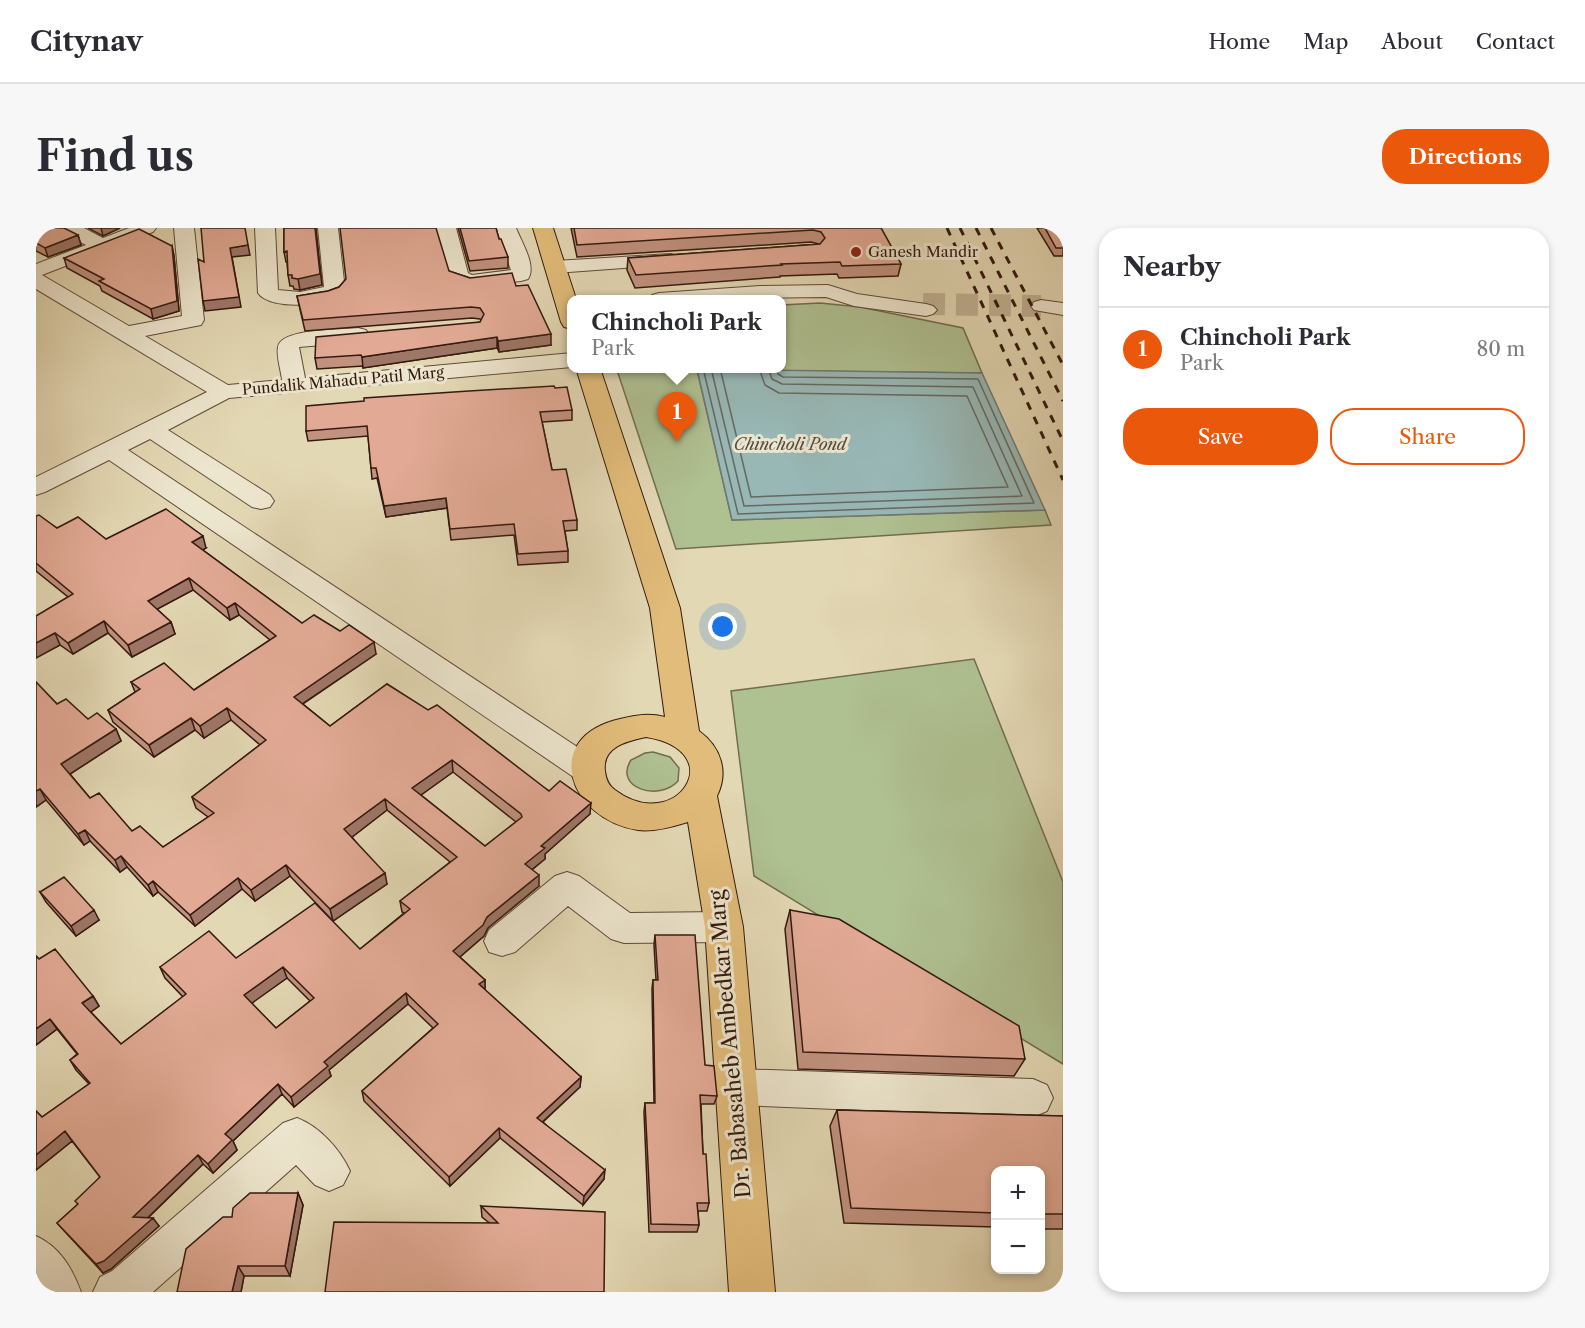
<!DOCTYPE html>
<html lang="en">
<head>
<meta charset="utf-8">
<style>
  body { margin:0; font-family:"Libre Caslon Text",serif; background:#f7f7f7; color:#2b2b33 }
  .controls { position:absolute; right:18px; bottom:18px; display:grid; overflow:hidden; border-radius:12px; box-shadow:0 3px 9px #0003 }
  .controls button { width:54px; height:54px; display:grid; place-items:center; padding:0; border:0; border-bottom:2px solid #e1e1e2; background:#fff; color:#2b2b33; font:30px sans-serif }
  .you { position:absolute; left:687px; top:399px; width:21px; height:21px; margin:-15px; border:4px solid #fff; border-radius:50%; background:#1a73e8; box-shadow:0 0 0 9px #1a73e833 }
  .badge { display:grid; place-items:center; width:39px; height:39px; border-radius:50%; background:#ea580c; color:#fff; font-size:20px; font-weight:700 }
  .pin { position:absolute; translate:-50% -50px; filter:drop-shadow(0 2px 3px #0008) }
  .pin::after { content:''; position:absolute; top:32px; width:21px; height:18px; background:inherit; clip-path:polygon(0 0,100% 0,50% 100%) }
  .popup { position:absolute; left:531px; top:67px; width:219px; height:78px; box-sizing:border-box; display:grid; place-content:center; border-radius:12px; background:#fff; filter:drop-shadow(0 2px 4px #0005); font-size:20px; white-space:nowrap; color:#7c7c81 }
  .popup b { font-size:22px; color:#2b2b33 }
  .popup::after { content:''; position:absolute; left:50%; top:100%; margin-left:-12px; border:12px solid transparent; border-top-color:#fff }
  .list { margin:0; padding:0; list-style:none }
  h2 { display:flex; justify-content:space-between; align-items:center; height:78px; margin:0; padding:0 24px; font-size:26px }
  h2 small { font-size:20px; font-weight:400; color:#7c7c81 }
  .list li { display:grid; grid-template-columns:39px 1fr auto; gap:18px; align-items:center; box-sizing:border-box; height:84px; padding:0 24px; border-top:2px solid #e1e1e2 }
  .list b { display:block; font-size:22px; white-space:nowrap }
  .list p { margin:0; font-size:20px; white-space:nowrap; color:#7c7c81 }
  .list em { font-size:20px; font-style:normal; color:#7c7c81 }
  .actions { display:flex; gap:12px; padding:18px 24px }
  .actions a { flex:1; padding:14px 0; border:2px solid #ea580c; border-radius:24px; text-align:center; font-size:21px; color:#ea580c }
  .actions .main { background:#ea580c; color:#fff }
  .map { position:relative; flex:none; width:1027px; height:1064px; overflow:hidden; border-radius:24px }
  header { display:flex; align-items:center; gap:36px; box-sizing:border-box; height:84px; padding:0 30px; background:#fff; border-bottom:2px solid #e1e1e2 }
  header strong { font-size:28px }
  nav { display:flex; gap:33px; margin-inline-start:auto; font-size:21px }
  .intro { display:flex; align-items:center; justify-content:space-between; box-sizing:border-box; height:144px; padding:0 36px }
  h1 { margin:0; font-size:42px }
  .button { padding:15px 27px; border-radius:24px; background:#ea580c; color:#fff; font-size:21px; font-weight:700 }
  main { display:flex; gap:36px; padding:0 36px }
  aside { flex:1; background:#fff; border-radius:24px; box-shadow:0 3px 9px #0003 }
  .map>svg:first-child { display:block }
  .green { fill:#afc091; stroke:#726c50; stroke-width:1.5 }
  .water { fill:#98b8b6; stroke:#707873; stroke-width:1.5 }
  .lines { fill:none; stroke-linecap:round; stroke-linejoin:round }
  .shore { stroke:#666862; stroke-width:1.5 }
  .minor-tunnel { stroke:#c0b293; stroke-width:22; stroke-dasharray:22 11; stroke-linecap:butt }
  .minor-casing { stroke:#604938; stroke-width:2 }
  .major-casing { stroke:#34190f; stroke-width:2 }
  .minor { fill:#ede6ce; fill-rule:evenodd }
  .major { fill:#e2bc7a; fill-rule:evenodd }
  .rail { stroke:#34190f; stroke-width:3; stroke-dasharray:8 8; stroke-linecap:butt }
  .wall { fill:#c29280; stroke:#34190f; stroke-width:1.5; fill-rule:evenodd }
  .shaded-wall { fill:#9e7768; stroke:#34190f; stroke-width:1.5 }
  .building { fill:#e2aa95; stroke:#34190f; stroke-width:1.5; fill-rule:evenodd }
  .poi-dot { fill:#8f2418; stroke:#ede6ce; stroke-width:2 }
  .labels { text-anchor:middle; stroke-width:6; stroke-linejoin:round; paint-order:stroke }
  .far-poi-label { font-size:15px; fill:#34190f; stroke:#ede6ce; text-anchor:start }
  .far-street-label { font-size:15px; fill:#34190f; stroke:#ede6ce }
  .far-water-label { font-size:16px; font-style:italic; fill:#524941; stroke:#ede6ce }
  .near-street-label { font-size:21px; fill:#34190f; stroke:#ede6ce }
</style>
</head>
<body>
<header>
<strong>Citynav</strong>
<nav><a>Home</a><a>Map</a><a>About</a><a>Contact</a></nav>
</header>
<div class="intro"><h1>Find us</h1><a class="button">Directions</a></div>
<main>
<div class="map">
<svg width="1027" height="1064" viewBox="0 0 1027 1064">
  <rect width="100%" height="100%" fill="#e3d8b4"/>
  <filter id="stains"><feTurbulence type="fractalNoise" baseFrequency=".00333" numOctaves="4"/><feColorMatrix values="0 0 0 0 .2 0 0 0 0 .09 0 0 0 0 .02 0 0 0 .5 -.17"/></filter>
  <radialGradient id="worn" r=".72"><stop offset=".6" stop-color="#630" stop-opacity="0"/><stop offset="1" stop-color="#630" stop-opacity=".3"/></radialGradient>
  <path class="green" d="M784 75 824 79 927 100 946 145 661 142 696 292 1009 282 1015 297 640 321 582 145 584 140H746V77Z
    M938 431 1027 654V836L718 648 695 463Z
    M617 524 634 529 643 540 642 553C623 574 577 560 595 532L609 525Z"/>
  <path class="water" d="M661 141 946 145 1009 282 696 292Z"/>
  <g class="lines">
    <path class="shore" d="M667 140 702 286 998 275 942 151 747 149 742 146 740 140
      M675 140 708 278 986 268 937 159 746 156 736 151 732 140
      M684 140 715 269 972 259 931 168 743 165 729 157 723 140"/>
    <path class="minor-tunnel" d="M887 76 1005 78"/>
    <defs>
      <path id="minor" d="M23 0H48L67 10 93 0H120L117 4 6 47 93 98 146 88 138 0H158L168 92 165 97 109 108 192 157 246 152C245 142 240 128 242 119 245 100 306 102 322 100L330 102 333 107 330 112 322 114 263 119 269 150 536 125V139L193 170 132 202 234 267 238 273 234 279 225 281 216 279 114 211 92 222 561 532 566 541 561 550 550 553 539 550 73 232 9 264 0 267V249L171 164 0 61V36L50 17 26 4Z
        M219 0H239L242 62 264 64 288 59 282 0H302L309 62C298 79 234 83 222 65Z
        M400 0H420L432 45 436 47 475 42 460 0H480C485 13 501 38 492 51L485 53 434 59 416 53Z
        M635 26 642 28 645 32 642 36 519 45 512 43 509 39 512 35 519 33Z
        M792 57 821 66 890 76 897 78 901 82 897 86 890 88 818 78 790 69 613 71 616 67 623 65 724 58Z
        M1005 72 1027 75V87L998 82 995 78 998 74Z
        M531 644 543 648 594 685 688 684 701 688 706 699 701 710 688 714 588 715 575 711 532 678 479 724 466 728 453 724 448 713 453 702 519 648Z
        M701 841 997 851 1011 857 1017 870 1011 883 997 889 701 877 687 872 681 859 687 846Z
        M261 890C284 899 304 921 314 943L307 957 293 963 279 957 260 937 117 1064H57L64 1049 76 1043 247 895Z
        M0 1008C24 1019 36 1040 45 1064H0Z"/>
      <path id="major" d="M497 0H517L540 71H536V101L528 99 525 94Z
        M540 140H564L644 380 663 503C685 519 693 544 681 568L707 699 739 1064H693L669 699 652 594C636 599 618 604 602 602 532 591 504 509 584 491 601 487 613 485 629 489L614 380ZM610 509C696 523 640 608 579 562 572 557 570 551 569 543 566 519 591 513 610 509Z"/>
    </defs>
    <use href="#minor" class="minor-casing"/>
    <use href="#major" class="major-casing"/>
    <use href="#minor" class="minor"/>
    <use href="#major" class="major"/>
    <path class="rail" d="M911 0 1027 252
      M924 0 1027 213
      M940 0 1027 173
      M955 0 1027 137"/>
  </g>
  <path class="wall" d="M0 0 42 7 45 17 12 29 0 23Z
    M52 0H84L67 8Z
    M248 0H280L286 57 264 62 258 61 257 58H254L252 47 251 34H250L248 24Z
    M422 0H460L463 11 472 29V40L434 43Z
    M535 0H845L865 36 862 48 803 50 801 46 744 48V49L599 60 591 42 592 30 783 16 775 14 541 29Z
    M1001 0H1027V28H1018Z
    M136 18 138 28 143 83 117 91 66 63 64 58 31 40 28 30Z
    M413 43 434 50 480 58 515 117 463 124 461 120 327 140V138L281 141 279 130 444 94 445 92 444 91 436 90 269 103 261 68 292 63 303 59 310 51Z
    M519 160 536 182V192L506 194 516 242 541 292V302L529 303 532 323V334L482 337 478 307 415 312 411 280 350 289 341 250 336 251 332 208 272 213 270 203Z
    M0 288 21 300 70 311 170 320 167 322 266 395 304 403 340 426 267 476 294 498 351 456 513 563 554 586 509 626V631L496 642 503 658 452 700 448 708 424 729 449 752V762L545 849 544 859 507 894 568 951 547 977 464 910 414 958 328 873 326 863 397 800 372 776 293 842 295 848 258 879 246 866 197 913 201 922 177 945 167 936 112 990 123 998 75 1041 67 1045 21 995 42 976 64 949 36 913 0 942V883L6 889 53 856 40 842 34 832 41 826 21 801 0 817V728L3 731 57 768 63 778 55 784 85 816 147 769 129 750 124 739 200 730 324 721 368 685 366 684 364 673 414 634 351 582 316 609 351 656 297 693 254 648 219 673 206 661 159 698 122 664 117 668 91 639 84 644 54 613 48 617 10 572 0 579V454L21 476 52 491 80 501 85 513 34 546 54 570 96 603 127 619 172 589 160 580 156 569 224 517 195 492 168 510 159 502 118 529 77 494 72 482 99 464 95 454 158 462 234 412 203 387 194 392 157 362 121 381 135 394 139 406 96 429 72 405 37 426 24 417 0 430V388L32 369 0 343ZM417 544 480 594 449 618 385 567ZM251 750 274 773 240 800 215 775Z
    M4 664 63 692 40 708 10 674Z
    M754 682 989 831 978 848 762 841 749 701Z
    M619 707 681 868 678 876H665L667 926 673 975 671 983H662L663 997 661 1004H613L608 884 609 875H618L616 761 617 752H620L618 717Z
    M801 882 1027 888V1001H1005V942H960V999L808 995 794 898Z
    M262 965 267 977 254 1048H208L205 1064 196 989Z
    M445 978 568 1064 452 994 446 989Z"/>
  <path class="shaded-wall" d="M65 0H84L67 8Z
    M279 0 286 57 264 62 262 51Z
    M42 7 45 17 12 29 9 20Z
    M212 17 214 27 196 29 205 79 169 83 167 73 194 20Z
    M136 18 138 28 143 83 117 91 115 81Z
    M515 106V117L463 124 462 113Z
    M461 109V120L327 140 326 129Z
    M410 270 411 280 350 289 348 278Z
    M167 308 170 320 160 326 156 314Z
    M153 350 157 362 116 384 112 373Z
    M199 375 203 387 194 392 191 380Z
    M68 393 72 405 37 426 32 415Z
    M135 394 139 406 96 429 92 417Z
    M19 405 24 417 0 430V415Z
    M338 414 340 426 260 480 258 469Z
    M191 480 195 492 168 510 164 498Z
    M155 490 159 502 118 529 113 517Z
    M80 501 85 513 31 548 25 536Z
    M416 532 417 544 378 572 376 560Z
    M4 561 10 572 0 579V563Z
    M349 571 351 582 311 613 308 601Z
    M555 575 554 586 509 626V631L489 647V636L505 618Z
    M49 602 54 613 48 617 42 606Z
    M85 628 91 639 84 644 79 632Z
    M250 637 254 648 219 673 215 662Z
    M349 645 351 656 297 693 294 681Z
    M503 647V658L452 700 448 708 418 734 417 723 451 689Z
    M202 650 206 661 159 698 154 687Z
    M117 653 122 664 117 668 112 657Z
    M58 682 63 692 40 708 35 698Z
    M247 739 251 750 212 778 208 767Z
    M449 752V762L443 756Z
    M370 765 372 776 293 842 295 848 258 879 255 869 288 834Z
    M57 768 63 778 52 786 46 775Z
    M14 791 21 801 0 817V801Z
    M545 849 544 859 501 899V890Z
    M242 856 246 866 197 913 201 922 177 945 172 936 189 906Z
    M463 900 464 910 414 958 413 949Z
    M29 903 36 913 0 942V927Z
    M162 927 167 936 103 998 97 989Z
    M569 942 568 951 547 977 548 968Z
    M262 965 267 977 254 1048 249 1038Z
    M117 990 123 998 75 1041 67 1045 60 1036Z
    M202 1038 208 1048 205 1064H196Z"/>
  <path class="building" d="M0 0H28L42 7 9 20 0 15Z
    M165 0H209L212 17 194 20 203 69 167 73 162 31 168 34Z
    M248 0H279L284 46 262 51 256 50V47H252L251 23 248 24Z
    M304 0H400L413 43 434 50 476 45 480 58 492 57 515 106 462 113 461 109 326 129 325 127 279 130 280 109 444 94 448 86 444 80 435 79 267 92 261 68 292 63 303 59 310 51Z
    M424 0H460L463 11H465L472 29 433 33Z
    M538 0H845L865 36 806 38 804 34 745 36 746 37 600 47 592 30 784 16 789 10 785 4 777 2 541 17Z
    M1009 0H1027V20H1020Z
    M103 1 136 18 141 73 115 81 63 53 68 51 28 30Z
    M518 158 519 160 531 159 536 182 504 184 516 242 530 241 541 292 527 293 532 323 482 326 478 296 414 301 410 270 348 278 340 240H335L331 198 270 203V178L328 173V170L433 163Z
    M130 281 167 308 156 314 266 395 278 387 304 403 313 397 338 414 258 469 294 498 351 456 392 482 401 477 513 563 524 553 555 575 505 618 509 620 489 636 503 647 451 689 447 697 417 723 449 752 443 756 545 849 501 890 569 942 548 968 463 900 413 949 326 863 402 796 370 765 288 834 292 838 255 869 242 856 189 906 196 912 172 936 162 927 97 989 117 990 68 1033 60 1036 21 995 42 976 39 973 64 949 29 903 0 927V883L6 889 54 855 34 832 42 826 14 791 0 801V728L3 731 19 721 57 768 46 775 85 816 150 766 124 739 173 703 200 730 279 675 324 721 374 681 364 673 421 629 349 571 308 601 349 645 294 681 250 637 215 662 202 650 154 687 117 653 112 657 85 628 79 632 49 602 42 606 4 561 0 563V454L21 476 30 471 52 491 61 485 80 501 25 536 54 570 63 565 96 603 104 598 127 619 178 585 156 569 230 512 191 480 164 498 155 490 113 517 72 482 104 461 95 454 128 435 158 462 240 408 199 375 191 380 153 350 112 373 135 394 92 417 68 393 32 415 19 405 0 415V388L37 366 0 335V288L3 287 21 300 42 289 70 311ZM416 532 485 586 486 589 449 618 376 560ZM247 739 278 770 240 800 208 767Z
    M28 649 58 682 35 698 4 664Z
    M754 682 803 691 983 798 989 831 767 824Z
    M619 707H659L669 837 678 838 681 868 664 867 667 926H670L673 975H661L663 997 615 996 609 875H619L617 752H622Z
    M801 882 1027 888V986H1005V942H960V985L815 980Z
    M214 965H262L249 1038H202L196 1064H141L150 1021 187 989H196L197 980Z
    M445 978 569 984 568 1064H289L298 994 462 995Z"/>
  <circle class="poi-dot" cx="820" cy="24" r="6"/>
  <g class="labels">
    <g class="far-poi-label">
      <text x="832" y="29">Ganesh Mandir</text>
    </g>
    <g class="far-street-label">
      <text transform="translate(307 153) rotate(-5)" y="5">Pundalik Mahadu Patil Marg</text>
    </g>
    <g class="far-water-label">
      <text x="754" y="222">Chincholi Pond</text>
    </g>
    <g class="near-street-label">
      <text transform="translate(694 816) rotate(-95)" y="7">Dr. Babasaheb Ambedkar Marg</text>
    </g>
  </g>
  <rect width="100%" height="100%" filter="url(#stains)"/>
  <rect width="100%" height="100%" fill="url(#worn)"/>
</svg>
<div class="controls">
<button>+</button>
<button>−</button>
</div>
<div class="you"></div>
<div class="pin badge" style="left:641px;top:214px">1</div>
<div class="popup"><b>Chincholi Park</b>Park</div>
</div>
<aside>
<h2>Nearby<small></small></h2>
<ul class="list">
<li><span class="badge">1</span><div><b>Chincholi Park</b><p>Park</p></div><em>80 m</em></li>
</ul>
<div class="actions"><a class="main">Save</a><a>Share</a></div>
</aside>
</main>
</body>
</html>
